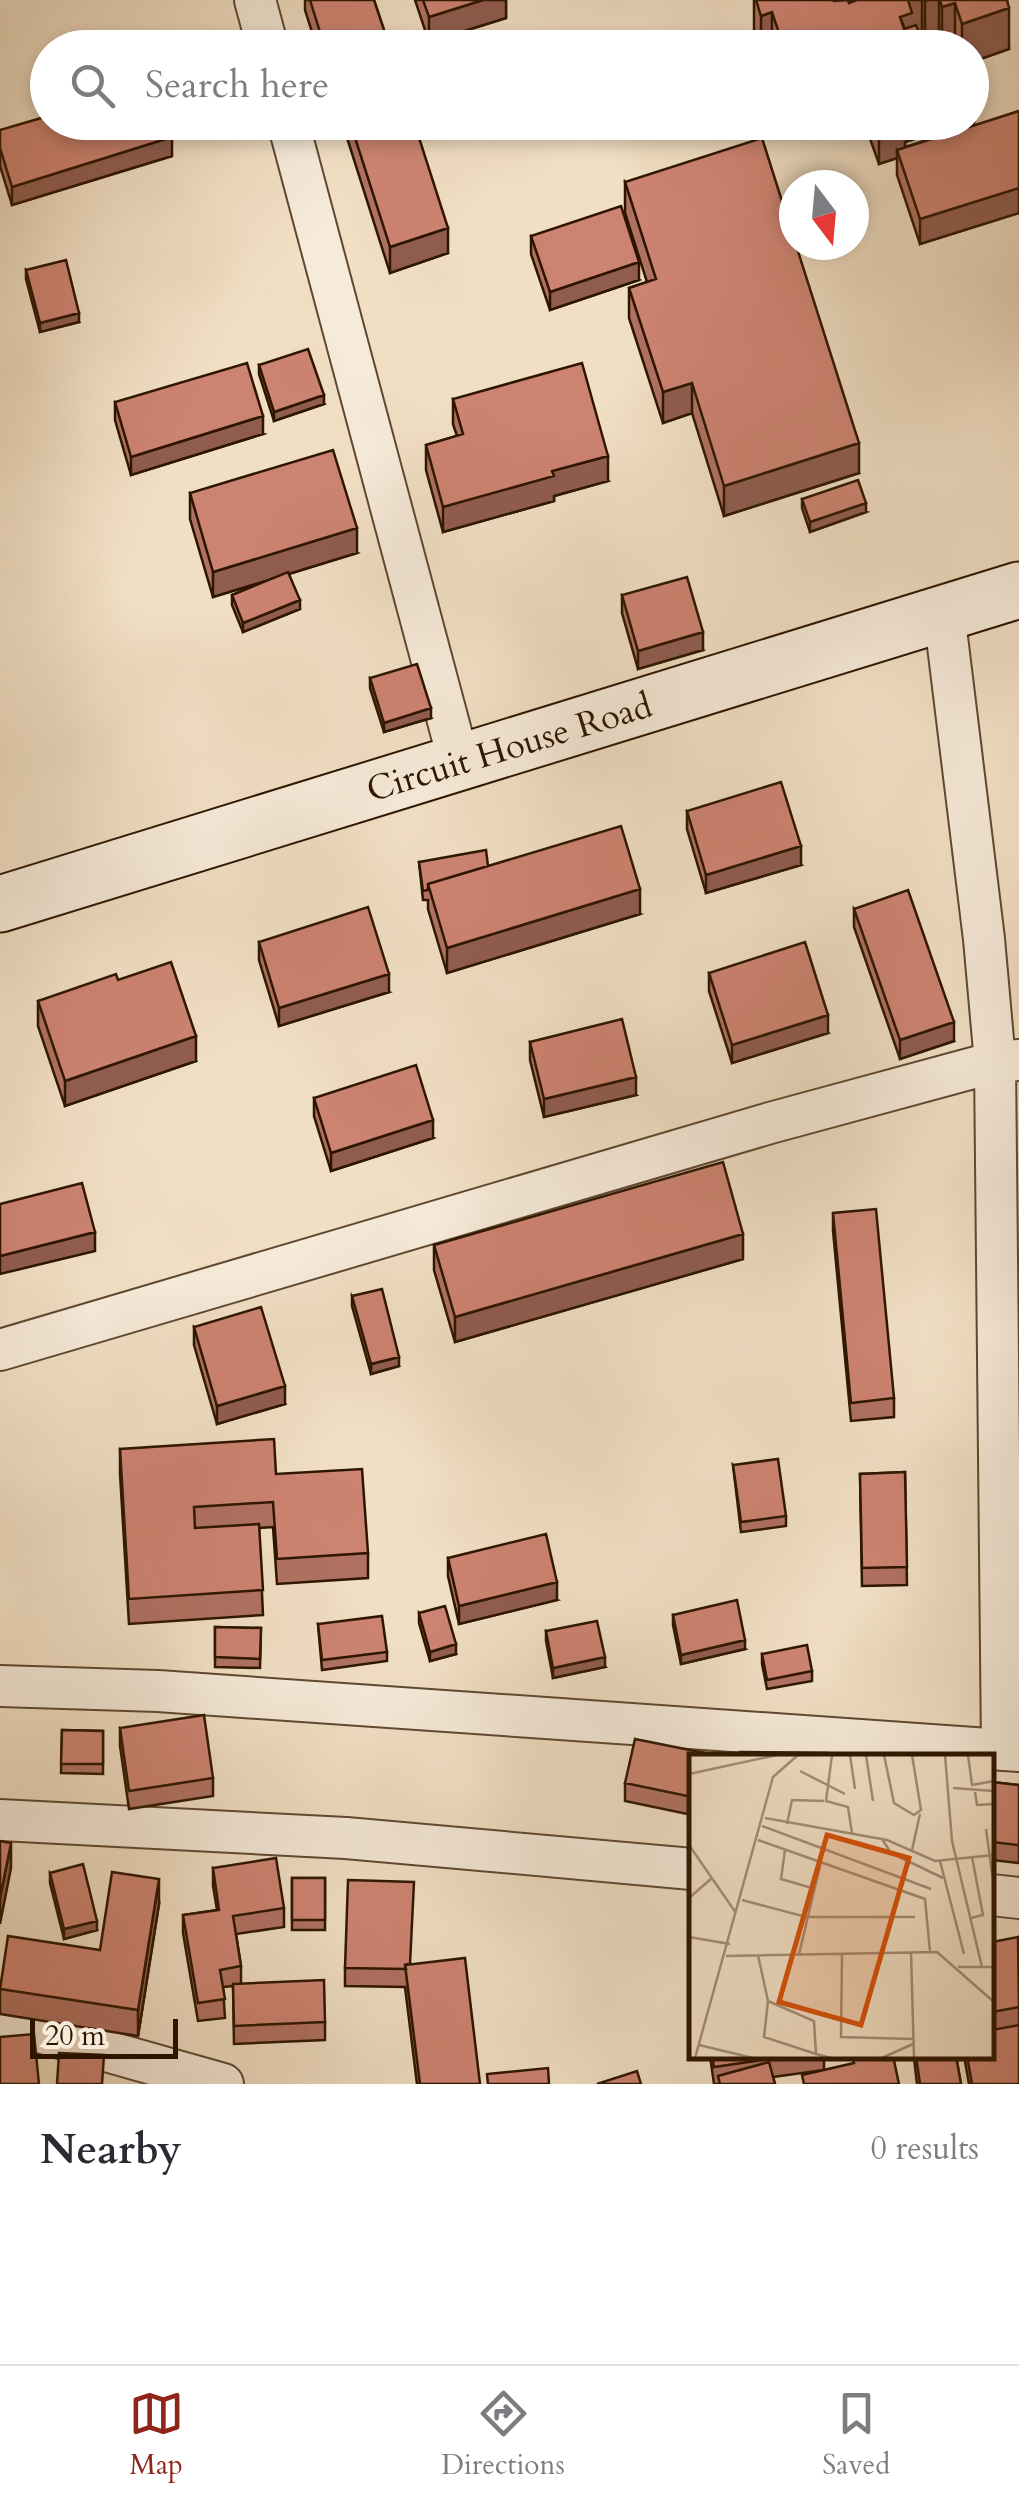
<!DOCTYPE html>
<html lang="en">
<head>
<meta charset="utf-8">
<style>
  body { margin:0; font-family:Cardo,serif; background:#f7f7f7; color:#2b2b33 }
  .compass { position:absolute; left:779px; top:170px; width:90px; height:90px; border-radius:50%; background:#fff; box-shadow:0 5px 15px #0003; rotate:164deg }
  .scale { position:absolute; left:30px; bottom:25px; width:148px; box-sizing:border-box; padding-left:10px; border:5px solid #2d1500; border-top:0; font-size:28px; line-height:35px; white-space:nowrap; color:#2d1500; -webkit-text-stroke:8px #f6ead9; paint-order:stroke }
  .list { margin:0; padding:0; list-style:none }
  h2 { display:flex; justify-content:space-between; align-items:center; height:130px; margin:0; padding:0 40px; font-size:42px }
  h2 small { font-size:32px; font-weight:400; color:#7c7c81 }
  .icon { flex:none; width:55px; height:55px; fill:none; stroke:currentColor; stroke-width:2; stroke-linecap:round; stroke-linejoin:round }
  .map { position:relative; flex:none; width:1019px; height:2084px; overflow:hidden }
  .search { position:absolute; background:#fff; box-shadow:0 5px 15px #0003; left:30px; right:30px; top:30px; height:110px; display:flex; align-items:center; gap:25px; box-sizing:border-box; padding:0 35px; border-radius:55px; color:#7c7c81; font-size:38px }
  .sheet { height:280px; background:#fff }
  nav { display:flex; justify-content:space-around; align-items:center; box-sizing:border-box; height:140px; border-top:2px solid #e1e1e2; background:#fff; font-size:28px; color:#7c7c81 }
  nav a { display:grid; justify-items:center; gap:5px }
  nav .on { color:#8f2418 }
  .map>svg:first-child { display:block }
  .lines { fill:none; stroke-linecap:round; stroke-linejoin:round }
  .street-casing { stroke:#5e4831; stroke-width:44 }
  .secondary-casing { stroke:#2d1500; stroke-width:59 }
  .street { stroke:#f6ead9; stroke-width:40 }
  .secondary { stroke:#f6ead9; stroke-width:55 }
  .wall { fill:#b07162; stroke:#2d1500; stroke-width:2.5; fill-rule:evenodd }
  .shaded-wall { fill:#905c50; stroke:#2d1500; stroke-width:2.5 }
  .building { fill:#cd8372; stroke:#2d1500; stroke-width:2.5 }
  .labels { text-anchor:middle; stroke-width:8; stroke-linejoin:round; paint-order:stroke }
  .street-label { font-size:35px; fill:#2d1500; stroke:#f6ead9 }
  .inset-road { fill:none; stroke:#a38e76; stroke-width:2.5 }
  .view { fill:#d5520b; fill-opacity:0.15; stroke:#d5520b; stroke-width:5 }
  .inset-edge { fill:none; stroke:#2d1500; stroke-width:5 }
</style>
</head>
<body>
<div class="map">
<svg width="1019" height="2084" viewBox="0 0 1019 2084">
  <rect width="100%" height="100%" fill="#f1dfc4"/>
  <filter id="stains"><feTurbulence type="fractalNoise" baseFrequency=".002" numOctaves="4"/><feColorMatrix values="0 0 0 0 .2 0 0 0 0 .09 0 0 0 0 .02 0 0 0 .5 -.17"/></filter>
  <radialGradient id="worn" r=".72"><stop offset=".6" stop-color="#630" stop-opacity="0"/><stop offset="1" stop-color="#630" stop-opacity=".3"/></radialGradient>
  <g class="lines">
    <defs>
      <path id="street" d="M255 0 268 48
        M288 122 459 762
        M944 613 984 939 995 1062 1002 1750
        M0 1350 770 1123 995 1062 1019 1060
        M0 1686 158 1691 1019 1751
        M0 1820 346 1838 692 1869
        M992 1895 1019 1898
        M0 2021 223 2084"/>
      <path id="secondary" d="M0 904 1019 590"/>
    </defs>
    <use href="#street" class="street-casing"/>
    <use href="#secondary" class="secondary-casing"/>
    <use href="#street" class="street"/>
    <use href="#secondary" class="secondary"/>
  </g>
  <path class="wall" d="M305 0H374L390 48H317L305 10Z
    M415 0H506V18L429 42Z
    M754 0H1007L1009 49 972 62V48H758L754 35Z
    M1019 111V213L920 244 897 175V158L879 164 864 122H972L974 126ZM939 131 940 136 905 147V142Z
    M342 122H414L448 253 390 273Z
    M0 130 172 156 12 205 0 166Z
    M625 182 859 473 724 516 692 413 663 423 629 318V288L647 282 625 213Z
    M531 236 639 280 550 310 531 254Z
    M26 270 79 322 40 332 26 279Z
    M259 365 324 404 274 421 259 374Z
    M453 399 608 481 554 496V501L443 532 426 470V445L457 436 453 424Z
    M115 402 263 434 131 475 115 420Z
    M190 493 357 553 289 574 300 609 243 632 232 605V595L268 580 213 597 190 519Z
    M802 499 866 512 810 532 802 508Z
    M622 595 703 650 638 669 622 613Z
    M370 678 431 718 384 732 370 688Z
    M687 811 801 865 706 893 687 829Z
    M419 862 488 866 640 914 447 973 428 909V900H423Z
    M854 909 954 1041 900 1059 854 927Z
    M259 942 389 992 279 1026 259 960Z
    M709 973 828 1033 732 1063 709 991Z
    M118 980 196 1061 65 1106 38 1026V1001Z
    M530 1042 636 1095 544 1117 530 1060Z
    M314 1098 433 1138 331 1171 314 1116Z
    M833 1213 894 1398V1417L851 1421 833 1231Z
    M434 1245 743 1259 455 1342 434 1270Z
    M352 1296 399 1366 371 1374 352 1306Z
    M194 1327 285 1404 217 1424 194 1345Z
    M120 1449 276 1474 368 1553V1578L277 1584 273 1527 259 1528 263 1615 129 1624 120 1474Z
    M733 1465 786 1516V1526L741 1532Z
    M905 1472 907 1585 862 1586 860 1474Z
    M448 1558 557 1600 459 1624 448 1576Z
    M419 1613 456 1654 430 1661 419 1623Z
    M673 1615 745 1649 681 1664 673 1625Z
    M318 1624 387 1652V1661L322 1670Z
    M215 1627 261 1628 260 1668 215 1667Z
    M546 1631 605 1667 553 1678 546 1641Z
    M762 1654 812 1671V1681L767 1689 762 1664Z
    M120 1728 213 1778V1796L129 1809 120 1746Z
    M62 1730 103 1731V1774L61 1773Z
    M692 1756V1815L625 1801V1783Z
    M992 1782 1019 1785V1863L992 1860Z
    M213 1868 284 1908V1927L236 1934 241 1966V1984L325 2022V2040L234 2044 233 1986 223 1987 225 2018 198 2021 183 1933V1915L217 1910 213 1886Z
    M50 1873 97 1930 64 1939 50 1883Z
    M292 1878H325V1930H292Z
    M159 1904 138 2036 0 2014V1988L100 1950Z
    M992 1942 1019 1943V2084H969L964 2056H992Z
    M411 1964 480 2084H417L405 1987 345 1986V1968Z
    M710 2056H824V2070L773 2077 775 2084H714Z
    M905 2056H956L961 2084H917L914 2058 906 2060Z"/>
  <path class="shaded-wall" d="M483 0H506V18L429 42V17Z
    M906 0H922V32L912 35V48L900 17Z
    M929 0H939V39L925 43V1Z
    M955 3V45L942 48V7Z
    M1009 8V49L972 62V48H962V24Z
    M772 12V48H761V16Z
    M974 89V131L943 142V122H972V90Z
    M879 122H939V131L905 142V155L897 150V158L879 164Z
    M172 137V156L12 205V187Z
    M1019 188V213L920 244V219Z
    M448 228V253L390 273V247Z
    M639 262V280L550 310V292Z
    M79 313V322L40 332V323Z
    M692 383V413L663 423V392Z
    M324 395V404L274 421V412Z
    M263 416V434L131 475V457Z
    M859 443V473L724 516V486Z
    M608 456V481L554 496V501L443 532V507L552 471Z
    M866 503V512L810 532V522Z
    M357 528V553L213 597V572Z
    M300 600V609L243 632V623Z
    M703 632V650L638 669V651Z
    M431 708V718L384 732V723Z
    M801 846V865L706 893V875Z
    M640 889V914L447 973V948Z
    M389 974V992L279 1026V1008Z
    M828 1015V1033L732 1063V1045Z
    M954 1022V1041L900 1059V1040Z
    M196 1036V1061L65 1106V1081Z
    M636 1077V1095L544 1117V1099Z
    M433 1120V1138L331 1171V1153Z
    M95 1232V1251L0 1274V1256Z
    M743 1234V1259L455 1342V1317Z
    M399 1357V1366L371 1374V1364Z
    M285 1386V1404L217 1424V1406Z
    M557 1582V1600L459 1624V1606Z
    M745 1640V1649L681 1664V1655Z
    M456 1644V1654L430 1661V1652Z
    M605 1657V1667L553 1678V1668Z
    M11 1843V1868L0 1924V1898Z
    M159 1879V1904L138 2036V2010Z
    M97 1921V1930L64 1939V1929Z"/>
  <path class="building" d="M310 0H374L390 48H325Z
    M423 0H483L429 17Z
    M756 0H834V1L848 0 849 3 857 0H908L912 13 900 17 904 29 916 25 920 35 927 32 930 43 955 35 959 48H784L772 12 761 16Z
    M940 0H1007L1009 8 962 24 955 3 942 7Z
    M1019 111V188L920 219 897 150Z
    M48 116V122H168L172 137 12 187 0 148V130Z
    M350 122H414L448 228 390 247Z
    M762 138 794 239V245H796L859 443 724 486 692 383 663 392 629 288 656 279 625 182Z
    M621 206 639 262 550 292 531 236Z
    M66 260 79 313 40 323 26 270Z
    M308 349 324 395 274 412 259 365Z
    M247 363 263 416 131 457 115 402Z
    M582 363 608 456 552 471 554 476 443 507 426 445 463 434 453 399Z
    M333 450 357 528 213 572 190 493Z
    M858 480 866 503 810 522 802 499Z
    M288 572 300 600 243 623 232 595Z
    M687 577 703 632 638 651 622 595Z
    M417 664 431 708 384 723 370 678Z
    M781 782 801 846 706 875 687 811Z
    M621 826 640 889 447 948 428 884Z
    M486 850 488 866 428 884V890L423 891 419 862Z
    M908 890 954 1022 900 1040 854 909Z
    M368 907 389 974 279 1008 259 942Z
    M805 942 828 1015 732 1045 709 973Z
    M171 962 196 1036 65 1081 38 1001 116 974 118 980Z
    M622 1019 636 1077 544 1099 530 1042Z
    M416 1065 433 1120 331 1153 314 1098Z
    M723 1162 743 1234 455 1317 434 1245Z
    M82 1183 95 1232 0 1256V1204Z
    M876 1209 894 1398 851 1403 833 1213Z
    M382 1289 399 1357 371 1364 352 1296Z
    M261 1307 285 1386 217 1406 194 1327Z
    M274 1439 276 1474 362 1469 368 1553 277 1559 273 1502 194 1507 195 1528 259 1524 263 1590 129 1599 120 1449Z
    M778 1459 786 1516 741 1522 733 1465Z
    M905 1472 907 1567 862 1568 860 1474Z
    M546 1534 557 1582 459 1606 448 1558Z
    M737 1600 745 1640 681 1655 673 1615Z
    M445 1606 456 1644 430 1652 419 1613Z
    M382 1616 387 1652 322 1660 318 1624Z
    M597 1621 605 1657 553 1668 546 1631Z
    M215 1627 261 1628 260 1659 215 1657Z
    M807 1645 812 1671 767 1680 762 1654Z
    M204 1715 213 1778 129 1791 120 1728Z
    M62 1730 103 1731V1764H61Z
    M635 1739 720 1756H692V1797L625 1783Z
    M740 1752 829 1753V1756H740Z
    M992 1782 1019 1785V1845L992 1842Z
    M0 1841 11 1843 0 1898Z
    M276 1858 284 1908 233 1916 241 1966 220 1970 225 1999 198 2003 183 1915 219 1910 213 1868Z
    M83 1864 97 1921 64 1929 50 1873Z
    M112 1872 159 1879 138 2010 0 1989 8 1936 100 1950Z
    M292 1878H325V1920H292Z
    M348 1880 414 1882 410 1964 405 1965 406 1969 345 1968Z
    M1018 1937 1019 2007 992 2012V1942Z
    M465 1958 480 2084H420L405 1965Z
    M324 1980 325 2022 234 2026 233 1984Z
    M1019 2025V2084H972L967 2056H992V2030Z
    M34 2034 39 2084H0V2037Z
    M59 2053 104 2055 102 2084H57Z
    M712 2056H790L714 2067Z
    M852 2056H893L899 2084H804L802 2075 854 2063Z
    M916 2056H956L961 2084H920Z
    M769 2062 775 2084H720L718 2076Z
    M548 2068 549 2084H488L487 2074Z
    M637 2071 641 2084H597Z"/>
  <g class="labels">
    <g class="street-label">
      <text transform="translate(509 747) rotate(-17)" y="12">Circuit House Road</text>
    </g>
  </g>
  <g transform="translate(689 1754)">
    <rect width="305" height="305" fill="#f1dfc4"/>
    <path class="inset-road" d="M143 1 137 47 159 53 163 79M161 1 166 35M177 1 184 47M195 1 205 49 225 61 232 56 223 1M256 1 263 87 293 213M279 1 283 31 305 27M111 17 156 40M0 20 88 1M264 34 305 37M286 38 288 51 305 50M76 64 198 86 246 107 305 101M98 70 103 46 135 47M73 72 242 135M297 75 305 133M193 85 202 99 254 124M69 86 236 145 241 198M0 91 47 159M96 96 92 125 123 134M223 96 231 60M251 107 275 200M0 144 23 124M53 146 117 163H226M282 164 294 161 283 103M0 183 41 190M222 198 225 304M110 200 132 108M153 200 152 283 224 285M69 201 79 247 75 283 127 300M37 202 248 198 305 248M269 213H305M79 247 125 267 127 300 142 304M10 291 64 304M6 304 84 23 109 1M193 304 224 290"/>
    <path class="view" d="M138 81 220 104 172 271 90 248Z"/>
    <rect width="305" height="305" class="inset-edge"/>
  </g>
  <rect width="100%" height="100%" filter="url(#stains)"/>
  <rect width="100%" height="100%" fill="url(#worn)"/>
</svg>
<svg class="compass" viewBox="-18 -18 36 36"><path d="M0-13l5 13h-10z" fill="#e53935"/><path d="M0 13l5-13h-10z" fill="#7c7c81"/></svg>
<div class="scale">20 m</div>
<div class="search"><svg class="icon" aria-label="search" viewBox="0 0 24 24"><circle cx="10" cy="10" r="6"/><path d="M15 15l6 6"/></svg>Search here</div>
</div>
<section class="sheet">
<h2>Nearby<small>0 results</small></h2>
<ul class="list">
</ul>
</section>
<nav>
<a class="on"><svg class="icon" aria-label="map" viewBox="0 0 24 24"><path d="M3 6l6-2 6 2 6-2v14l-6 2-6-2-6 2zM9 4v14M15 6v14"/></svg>Map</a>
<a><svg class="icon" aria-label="directions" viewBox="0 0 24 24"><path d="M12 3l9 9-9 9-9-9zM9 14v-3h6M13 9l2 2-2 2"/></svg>Directions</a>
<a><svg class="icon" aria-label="saved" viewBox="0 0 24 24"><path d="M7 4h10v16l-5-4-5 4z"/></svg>Saved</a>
</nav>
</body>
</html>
